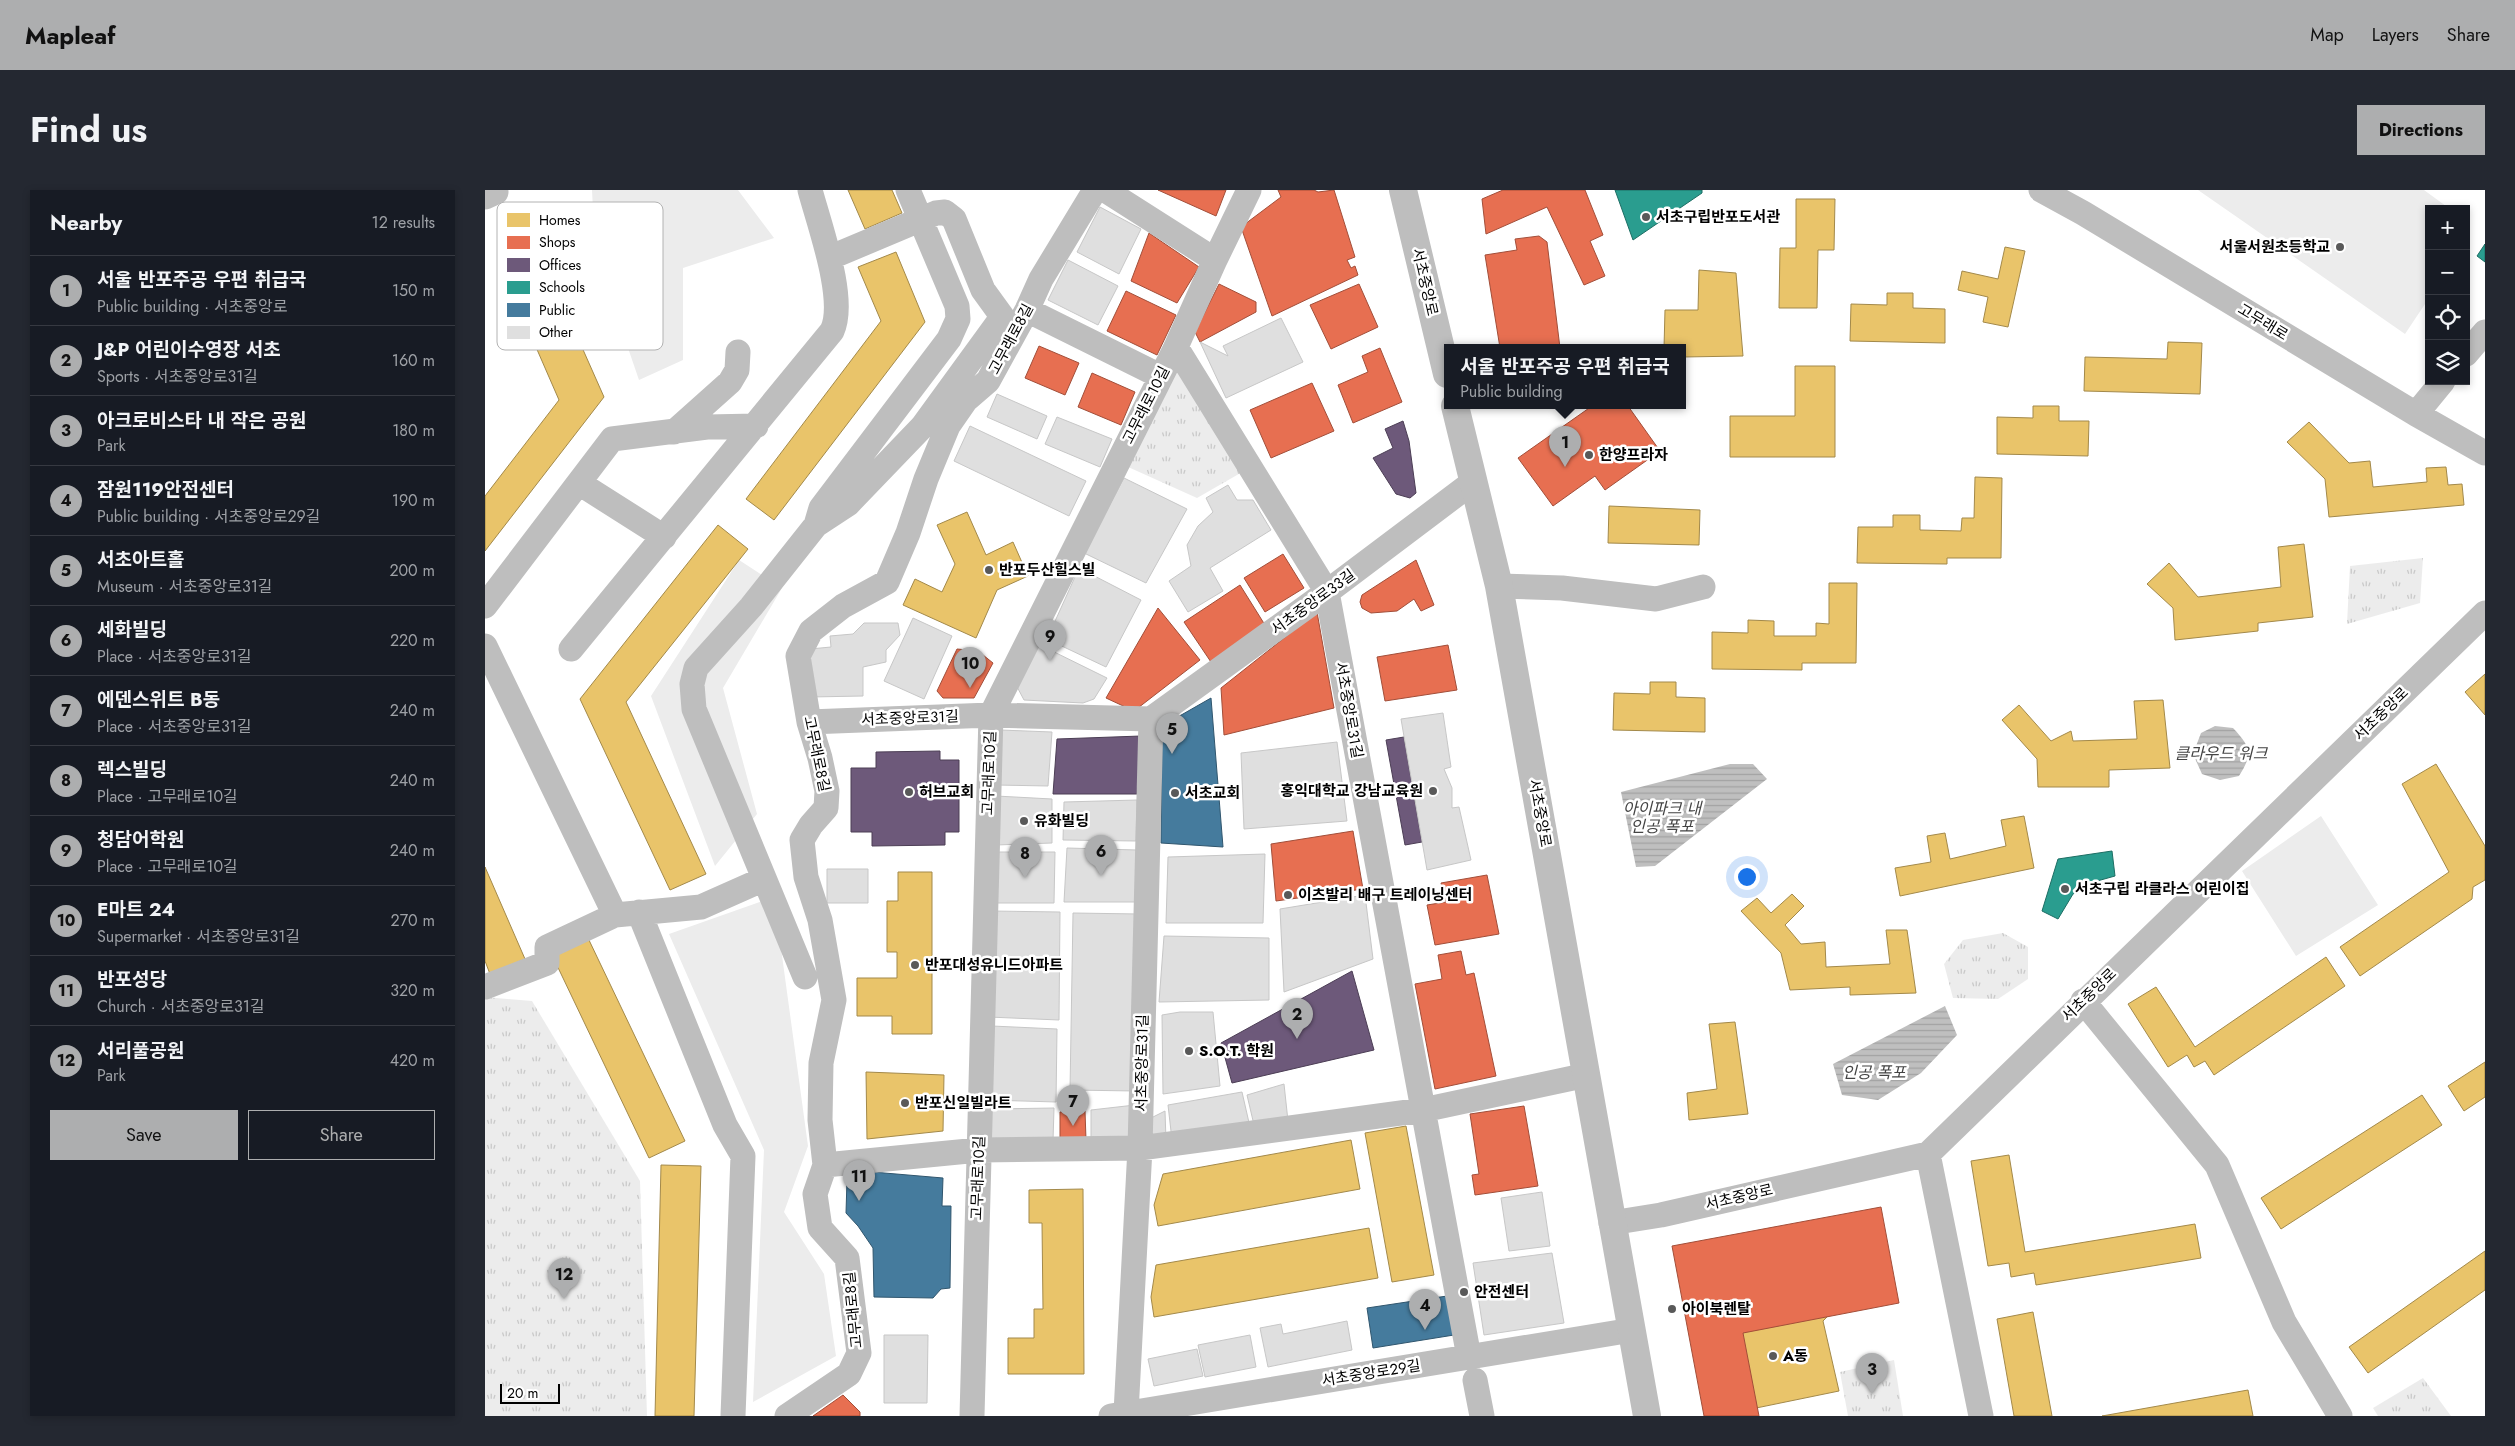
<!DOCTYPE html>
<html lang="en">
<head>
<meta charset="utf-8">
<style>
  body { margin:0; font-family:Jost,"Noto Sans KR",sans-serif; background:#242831; color:#f1f3f6 }
  .controls { position:absolute; right:15px; top:15px; display:grid; overflow:hidden; border-radius:0px; box-shadow:0 2px 8px #0003 }
  .controls button { width:45px; height:45px; display:grid; place-items:center; padding:0; border:0; border-bottom:1px solid #363941; background:#171b24; color:#f1f3f6; font:25px sans-serif }
  .scale { position:absolute; left:15px; bottom:12px; width:60px; box-sizing:border-box; padding-left:5px; border:2px solid #000; border-top:0; font-size:14px; line-height:18px; white-space:nowrap; color:#000; -webkit-text-stroke:4px #fff; paint-order:stroke }
  .you { position:absolute; left:1261px; top:686px; width:18px; height:18px; margin:-12px; border:4px solid #fff; border-radius:50%; background:#1a73e8; box-shadow:0 0 0 8px #1a73e833 }
  .badge { display:grid; place-items:center; width:32px; height:32px; border-radius:50%; background:#adaeaf; color:#111; font-size:16px; font-weight:700 }
  .pin { position:absolute; translate:-50% -41px; filter:drop-shadow(0 1px 2px #0008) }
  .pin::after { content:''; position:absolute; top:26px; width:18px; height:15px; background:inherit; clip-path:polygon(0 0,100% 0,50% 100%) }
  .popup { position:absolute; left:959px; top:154px; width:242px; height:65px; box-sizing:border-box; display:grid; place-content:center; border-radius:0px; background:#171b24; filter:drop-shadow(0 1px 4px #0005); font-size:16px; white-space:nowrap; color:#9ea1a6 }
  .popup b { font-size:19px; color:#f1f3f6 }
  .popup::after { content:''; position:absolute; left:50%; top:100%; margin-left:-10px; border:10px solid transparent; border-top-color:#171b24 }
  .list { margin:0; padding:0; list-style:none }
  h2 { display:flex; justify-content:space-between; align-items:center; height:65px; margin:0; padding:0 20px; font-size:21px }
  h2 small { font-size:16px; font-weight:400; color:#9ea1a6 }
  .list li { display:grid; grid-template-columns:32px 1fr auto; gap:15px; align-items:center; box-sizing:border-box; height:70px; padding:0 20px; border-top:1px solid #363941 }
  .list b { display:block; font-size:19px; white-space:nowrap }
  .list p { margin:0; font-size:16px; white-space:nowrap; color:#9ea1a6 }
  .list em { font-size:16px; font-style:normal; color:#9ea1a6 }
  .actions { display:flex; gap:10px; padding:15px 20px }
  .actions a { flex:1; padding:11px 0; border:1px solid #adaeaf; border-radius:0px; text-align:center; font-size:18px; color:#adaeaf }
  .actions .main { background:#adaeaf; color:#111 }
  .icon { flex:none; width:28px; height:28px; fill:none; stroke:currentColor; stroke-width:2; stroke-linecap:round; stroke-linejoin:round }
  .map { position:relative; flex:none; width:2000px; height:1226px; overflow:hidden; border-radius:0px }
  header { display:flex; align-items:center; gap:30px; box-sizing:border-box; height:70px; padding:0 25px; background:#adaeaf; color:#111 }
  header strong { font-size:24px }
  nav { display:flex; gap:28px; margin-inline-start:auto; font-size:18px }
  .intro { display:flex; align-items:center; justify-content:space-between; box-sizing:border-box; height:120px; padding:0 30px }
  h1 { margin:0; font-size:35px }
  .button { padding:12px 22px; border-radius:0px; background:#adaeaf; color:#111; font-size:18px; font-weight:700 }
  main { display:flex; gap:30px; padding:0 30px }
  aside { flex:1; background:#171b24; border-radius:0px; box-shadow:0 2px 8px #0003 }
  .map>svg:first-child { display:block }
  .grass { fill:#ececec }
  .park { fill:url(#park-tufts) }
  .water { fill:url(#water-rules) }
  .homes { fill:#e9c46a; stroke:#a3894a }
  .shops { fill:#e76f51; stroke:#a24e39 }
  .offices { fill:#6d597a; stroke:#4c3e55 }
  .schools { fill:#2a9d8f; stroke:#1d6e64 }
  .public { fill:#457b9d; stroke:#30566e }
  .building { fill:#dfdfdf; stroke:#c7c7c7 }
  .lines { fill:none; stroke-linecap:round; stroke-linejoin:round }
  .minor { stroke:#bebebe; stroke-width:25 }
  .major { stroke:#bebebe; stroke-width:28 }
  .poi-dot { fill:#595959; stroke:#fff; stroke-width:2 }
  .labels { text-anchor:middle; stroke-width:5; stroke-linejoin:round; paint-order:stroke }
  .poi-label { font-size:15px; font-weight:bold; fill:#000; stroke:#fff; text-anchor:start }
  .street-label { font-size:15px; fill:#000; stroke:#fff }
  .water-label { font-size:16px; font-style:italic; fill:#444; stroke:#fff }
  .key { fill:#fff; stroke:#b2b2b2; stroke-width:1 }
  .key-label { font-size:14px; fill:#000 }
</style>
</head>
<body>
<header>
<strong>Mapleaf</strong>
<nav><a>Map</a><a>Layers</a><a>Share</a></nav>
</header>
<div class="intro"><h1>Find us</h1><a class="button">Directions</a></div>
<main>
<aside>
<h2>Nearby<small>12 results</small></h2>
<ul class="list">
<li><span class="badge">1</span><div><b>서울 반포주공 우편 취급국</b><p>Public building · 서초중앙로</p></div><em>150 m</em></li>
<li><span class="badge">2</span><div><b>J&amp;P 어린이수영장 서초</b><p>Sports · 서초중앙로31길</p></div><em>160 m</em></li>
<li><span class="badge">3</span><div><b>아크로비스타 내 작은 공원</b><p>Park</p></div><em>180 m</em></li>
<li><span class="badge">4</span><div><b>잠원119안전센터</b><p>Public building · 서초중앙로29길</p></div><em>190 m</em></li>
<li><span class="badge">5</span><div><b>서초아트홀</b><p>Museum · 서초중앙로31길</p></div><em>200 m</em></li>
<li><span class="badge">6</span><div><b>세화빌딩</b><p>Place · 서초중앙로31길</p></div><em>220 m</em></li>
<li><span class="badge">7</span><div><b>에덴스위트 B동</b><p>Place · 서초중앙로31길</p></div><em>240 m</em></li>
<li><span class="badge">8</span><div><b>렉스빌딩</b><p>Place · 고무래로10길</p></div><em>240 m</em></li>
<li><span class="badge">9</span><div><b>청담어학원</b><p>Place · 고무래로10길</p></div><em>240 m</em></li>
<li><span class="badge">10</span><div><b>E마트 24</b><p>Supermarket · 서초중앙로31길</p></div><em>270 m</em></li>
<li><span class="badge">11</span><div><b>반포성당</b><p>Church · 서초중앙로31길</p></div><em>320 m</em></li>
<li><span class="badge">12</span><div><b>서리풀공원</b><p>Park</p></div><em>420 m</em></li>
</ul>
<div class="actions"><a class="main">Save</a><a>Share</a></div>
</aside>
<div class="map">
<svg width="2000" height="1226" viewBox="0 0 2000 1226">
  <defs>
    <pattern id="park-tufts" width="24" height="20" patternUnits="userSpaceOnUse" patternTransform="scale(1.25)"><rect width="24" height="20" fill="#ececec"/><path d="M3 7l-1-3M5 7V3M7 7l1-3M15 17l-1-3M17 17v-4M19 17l1-3" fill="none" stroke="#c9c9c9"/></pattern>
    <pattern id="water-rules" width="6" height="5" patternUnits="userSpaceOnUse" patternTransform="scale(1.25)"><rect width="6" height="5" fill="#bfbfbf"/><path d="M0 2.5h6" fill="none" stroke="#a2a2a2"/></pattern>
  </defs>
  <rect width="100%" height="100%" fill="#fff"/>
  <path class="grass" d="M107 0H253L289 48 198 78V170L154 190 110 62Z
    M1713 0H1939L1965 19H1944V108L1920 144Z
    M254 370 297 398 238 498 272 624 230 676 166 506Z
    M1836 626 1893 715 1811 766 1757 681Z
    M289 707 323 956 299 1022 339 1084 351 1166 268 1212 279 960 184 744Z"/>
  <path class="park" d="M691 157 766 277 712 308 632 272Z
    M1938 368 1935 413 1862 434 1865 376Z
    M1518 743 1543 757V789L1513 809 1468 808 1459 774 1478 750Z
    M0 807 47 811 155 991 162 1226H0Z
    M1409 1170 1418 1226H1363L1355 1182Z
    M1938 1188 1966 1226H1893L1888 1218Z"/>
  <path class="water" d="M1730 536 1748 538C1766 557 1768 564 1754 586L1735 590 1717 584 1708 564 1716 543Z
    M1245 574H1268L1282 589 1170 676 1151 677 1136 602Z
    M1460 816 1472 845 1436 883 1393 910 1357 905 1348 874Z"/>
  <path class="homes" d="M363 0H407L417 23 380 39Z
    M1311 9H1350L1349 60H1333L1332 118H1294L1295 58H1311Z
    M1520 57 1540 61 1523 137 1498 132 1503 107 1473 100 1477 81 1513 89Z
    M411 62 440 132 289 330 261 309 396 131 373 77Z
    M1214 80 1251 83 1258 166 1198 167V158H1179L1180 120H1213Z
    M68 92 119 207 0 361V306L74 210 30 109Z
    M1402 103H1428V118L1460 119V153L1365 151 1366 114 1402 115Z
    M1683 152 1717 153 1715 204 1599 201 1600 167 1682 169Z
    M1310 176H1350V267H1245V226H1310Z
    M1548 216H1574V231H1604L1603 266 1512 264V227L1548 228Z
    M1824 232 1864 273 1885 271 1888 297 1942 292 1941 278 1961 277 1963 295 1977 294 1979 315 1844 327 1840 289 1802 252Z
    M1490 287 1517 288 1516 368H1462V374L1372 373 1373 337H1408V325H1435V340L1476 341 1477 328H1489Z
    M1124 316 1215 320 1214 355 1123 353Z
    M482 322 501 365 528 352 543 386 512 400 491 448 418 415 430 389 457 402 470 374 452 335Z
    M233 335 263 359 141 512 221 684 185 700 95 509Z
    M1819 354 1828 427 1773 433V441L1690 450 1688 418 1662 394 1684 373 1713 407 1796 397 1793 357Z
    M1344 393H1372L1371 473H1317V480L1227 479V442L1263 443V430L1289 431V446H1331V433L1344 434Z
    M2000 484V525L1980 502Z
    M1165 492H1191V507L1220 508V542L1128 540 1129 503 1165 504Z
    M1678 510 1685 578 1624 580V597H1553L1552 569 1517 530 1534 515 1566 551 1586 541 1588 551 1652 549 1649 511Z
    M1951 574 2000 656V690L1988 697 1987 709 1875 786 1855 757 1964 682 1917 594Z
    M1539 626 1549 678 1415 706 1410 678 1446 672 1442 646 1460 643 1465 669 1521 656 1516 630Z
    M0 677 40 769 5 784 0 771Z
    M413 682H447V844H407V826H372V788H412V762H402V711H413Z
    M1307 704 1319 716 1300 735 1316 754 1340 752 1341 777 1405 774 1401 740H1422L1431 803 1365 805V797L1305 800 1296 763 1256 721 1272 708 1286 723Z
    M103 748 200 951 164 968 67 765Z
    M1841 767 1860 796 1729 885 1720 871 1709 877 1702 865 1683 877 1643 814 1671 797 1710 857Z
    M1250 832 1263 924 1204 930 1202 903 1232 899 1224 834Z
    M2000 872V907L1979 921 1963 896Z
    M381 882 459 885 458 941 382 949Z
    M1937 905 1957 935 1796 1039 1776 1008Z
    M921 936 949 1085 907 1092 880 943Z
    M866 950 875 999 673 1036 669 1015 678 984Z
    M1524 965 1540 1062 1710 1034 1716 1068 1551 1095 1549 1083 1526 1087 1524 1073 1503 1076 1486 971Z
    M176 975 216 976 209 1226H170Z
    M598 999 599 1184H523V1148H549V1119H558L557 1033H544V1000Z
    M884 1038 893 1088 669 1127 666 1107 671 1075Z
    M1330 1055 1369 1100 1338 1131 1354 1201 1242 1224 1219 1115 1302 1099 1291 1089Z
    M2000 1061V1100L1883 1183 1864 1157Z
    M1548 1122 1567 1226H1529L1512 1129Z
    M1763 1200 1768 1226H1617Z"/>
  <path class="shops" d="M673 0H741L731 26Z
    M793 0H829L833 2 849 0 870 67 862 70 866 78 870 76 873 85 787 126 756 37 796 7Z
    M1018 0H1100L1118 45 1105 51 1120 86 1099 95 1062 17 1001 44 997 9Z
    M664 43 714 77 692 113 646 91Z
    M1054 46 1062 52 1075 158H1015L1000 65 1032 60 1030 49Z
    M734 94 771 112V122L715 152 710 142Z
    M874 94 893 137 846 159 825 115Z
    M641 101 691 125 672 165 622 141Z
    M554 156 594 173 580 205 540 188Z
    M895 158 917 212 868 233 853 195 883 182 877 166Z
    M607 183 650 202 636 235 593 217Z
    M827 193 849 241 786 268 765 220Z
    M1107 216H1143L1175 261 1120 300 1110 286 1068 316 1033 268Z
    M798 364 819 398 780 422 759 388Z
    M931 370 949 415 936 421 929 409 912 421 886 423 877 418 875 412 877 405Z
    M755 395 780 435 728 475 699 432Z
    M673 418 715 470 649 521 621 508Z
    M832 422 849 518 739 545 736 498Z
    M963 455 972 500 900 511 892 467Z
    M472 459 493 461 508 473 489 508H458L452 501Z
    M868 641 878 699 791 711 786 654Z
    M1002 685 1014 744 950 755 942 715 961 712 956 693Z
    M976 761 981 785 989 783 1011 886 950 899 930 794 957 789 953 765Z
    M1039 916 1053 996 990 1005 987 985 994 984 985 924Z
    M600 921 601 950H575V922Z
    M1396 1017 1414 1113 1258 1143 1274 1226H1219L1187 1056Z
    M358 1205 375 1222V1226H328Z"/>
  <path class="offices" d="M918 231 924 251 931 303 925 308 911 304 888 268 908 258 900 239Z
    M656 546 652 604H568L572 549Z
    M919 547 937 652 920 655 901 550Z
    M455 561V570H474V642H460V655L387 656V642H366V578H391V562Z
    M867 781 889 860 747 893 736 853Z"/>
  <path class="schools" d="M1130 0H1217V3L1148 50Z
    M2000 54V72L1992 66Z
    M1627 661 1630 686 1605 693 1588 704 1573 729 1557 721 1573 669Z"/>
  <path class="public" d="M726 508 738 657 676 653 677 536Z
    M376 981 458 988 457 1016H466L465 1098 456 1099 448 1108 389 1107 388 1058 373 1036 361 1023 362 990Z
    M962 1106 969 1145 888 1158 882 1118Z"/>
  <path class="building" d="M615 17 656 39 634 84 592 62Z
    M583 70 633 96 613 135 563 110Z
    M796 128 818 172 741 208 715 152 743 166 738 156Z
    M512 204 562 226 552 249 502 227Z
    M572 227 627 249 615 277 560 254Z
    M485 236 601 291 584 326 469 271Z
    M639 288 702 319 661 393 599 363Z
    M743 295 752 310H768L786 340 725 378 738 401 703 422 684 391 706 376 702 355 713 336 728 322 721 308Z
    M594 378 656 410 621 477 562 449Z
    M428 428 467 446 439 509 399 491Z
    M379 433H413L415 445 401 460V472L378 477V506L325 507V459L346 457 345 446 368 444Z
    M553 454 622 488 609 509 598 513 539 510 530 493Z
    M958 523 966 577 959 579 967 598V618L974 617 986 670 942 680 916 529Z
    M515 540 567 542 563 596 511 595Z
    M852 552 862 631 759 639 756 563Z
    M511 606 567 609V653L511 655Z
    M652 610 651 651 578 650 579 612Z
    M582 658 652 660 651 712H579Z
    M511 662H570L569 713H510Z
    M780 664 778 733H681L683 667Z
    M342 679H383V713H342Z
    M880 705 888 769 799 802 795 719Z
    M506 721 575 722 574 830 503 827Z
    M588 723 654 724 651 901 585 900Z
    M679 746 784 748V810L674 812Z
    M695 822H728L735 896 678 904 677 825Z
    M507 836 572 839 571 912 503 910Z
    M799 894 803 931 769 935 762 905Z
    M757 902 765 937 687 950 683 915Z
    M650 915 649 951H606V920Z
    M569 918 568 951 503 952 505 919Z
    M680 921 681 951 659 953 660 931Z
    M1057 1002 1065 1056 1024 1061 1016 1008Z
    M1067 1063 1079 1133 999 1145 988 1073Z
    M862 1131 867 1160 783 1177 775 1138 796 1134 798 1144Z
    M399 1145H443L442 1213H399Z
    M765 1145 771 1177 720 1187 713 1155Z
    M712 1159 718 1186 669 1196 663 1169Z"/>
  <g class="lines">
    <path class="minor" d="M620 0 730 70
      M1556 0 1598 23 1931 224 2000 263
      M0 7 11 2 10 0
      M344 68 451 23 460 22 469 29 498 100 519 129
      M542 120 675 186
      M691 157 842 402 984 1167
      M1981 164 2000 142
      M1931 224 1958 191
      M189 242 245 192 252 180 253 162
      M94 293 179 347
      M331 335 336 318 464 149 473 129 472 116 423 0
      M1014 396 1077 398 1171 409 1218 397
      M0 416 127 249 222 237 271 236
      M0 456 130 725
      M86 459 347 141C362 110 334 34 325 0
      M666 529 842 402 988 292
      M324 532 506 525 666 529
      M154 722 240 935 258 966 248 1226
      M320 787 209 519 207 494 211 478 266 417 331 335 363 314 437 237 512 134 519 129 532 138
      M0 797 62 773V757L130 725 216 717 279 689
      M1598 811 1732 975 1799 1132 1855 1226
      M1443 964 1496 1226
      M340 975 494 960 655 958 938 920 1102 885
      M1126 1033 1176 1025 1443 964 2000 423
      M990 1190 997 1226
      M641 1223 655 958 666 529
      M302 1226 364 1184 374 1163 362 1068 335 1038 330 1004 340 975 335 930 336 873 349 810 335 730 321 687 317 650 326 635 341 618 342 601 335 568 324 532 313 466 326 441 358 416 402 392 423 343 441 289 463 236 481 210 503 191 542 120 556 89 610 0
      M487 1226 506 525 691 157 730 70 764 0
      M626 1226 1147 1140"/>
    <path class="major" d="M918 0 962 184
      M970 216 1014 396 1162 1226"/>
  </g>
  <g class="poi-dot">
    <circle cx="1161" cy="27" r="5"/>
    <circle cx="1855" cy="57" r="5"/>
    <circle cx="1104" cy="265" r="5"/>
    <circle cx="504" cy="380" r="5"/>
    <circle cx="948" cy="601" r="5"/>
    <circle cx="424" cy="602" r="5"/>
    <circle cx="690" cy="603" r="5"/>
    <circle cx="539" cy="631" r="5"/>
    <circle cx="1580" cy="699" r="5"/>
    <circle cx="803" cy="705" r="5"/>
    <circle cx="430" cy="775" r="5"/>
    <circle cx="704" cy="861" r="5"/>
    <circle cx="420" cy="913" r="5"/>
    <circle cx="979" cy="1102" r="5"/>
    <circle cx="1187" cy="1119" r="5"/>
    <circle cx="1288" cy="1166" r="5"/>
  </g>
  <g class="labels">
    <g class="poi-label">
      <text x="1171" y="32">서초구립반포도서관</text>
      <text x="1845" y="62" text-anchor="end">서울서원초등학교</text>
      <text x="1114" y="270">한양프라자</text>
      <text x="514" y="385">반포두산힐스빌</text>
      <text x="938" y="606" text-anchor="end">홍익대학교 강남교육원</text>
      <text x="434" y="607">허브교회</text>
      <text x="700" y="608">서초교회</text>
      <text x="549" y="636">유화빌딩</text>
      <text x="1590" y="704">서초구립 라클라스 어린이집</text>
      <text x="813" y="710">이츠발리 배구 트레이닝센터</text>
      <text x="440" y="780">반포대성유니드아파트</text>
      <text x="714" y="866">S.O.T. 학원</text>
      <text x="430" y="918">반포신일빌라트</text>
      <text x="989" y="1107">안전센터</text>
      <text x="1197" y="1124">아이북렌탈</text>
      <text x="1298" y="1171">A동</text>
    </g>
    <g class="street-label">
      <text transform="translate(940 92) rotate(77)" y="5">서초중앙로</text>
      <text transform="translate(1778 132) rotate(31)" y="5">고무래로</text>
      <text transform="translate(526 149) rotate(-62)" y="5">고무래로8길</text>
      <text transform="translate(661 215) rotate(-63)" y="5">고무래로10길</text>
      <text transform="translate(828 412) rotate(-36)" y="5">서초중앙로33길</text>
      <text transform="translate(864 520) rotate(80)" y="5">서초중앙로31길</text>
      <text transform="translate(1896 524) rotate(-44)" y="5">서초중앙로</text>
      <text transform="translate(425 528) rotate(-2)" y="5">서초중앙로31길</text>
      <text transform="translate(332 564) rotate(78)" y="5">고무래로8길</text>
      <text transform="translate(504 583) rotate(-88)" y="5">고무래로10길</text>
      <text transform="translate(1055 623) rotate(80)" y="5">서초중앙로</text>
      <text transform="translate(1604 805) rotate(-44)" y="5">서초중앙로</text>
      <text transform="translate(657 873) rotate(-89)" y="5">서초중앙로31길</text>
      <text transform="translate(493 988) rotate(-88)" y="5">고무래로10길</text>
      <text transform="translate(1254 1007) rotate(-13)" y="5">서초중앙로</text>
      <text transform="translate(368 1120) rotate(-96)" y="5">고무래로8길</text>
      <text transform="translate(886 1183) rotate(-9)" y="5">서초중앙로29길</text>
    </g>
    <g class="water-label">
      <text x="1736" y="569">클라우드 워크</text>
      <text x="1177" y="624">아이파크 내<tspan x="1177" dy="18">인공 폭포</tspan></text>
      <text x="1389" y="888">인공 폭포</text>
    </g>
  </g>
  <rect x="12" y="12" width="166" height="148" rx="8" class="key"/>
  <rect x="22" y="23" width="23" height="14" fill="#e9c46a"/>
  <rect x="22" y="46" width="23" height="13" fill="#e76f51"/>
  <rect x="22" y="68" width="23" height="14" fill="#6d597a"/>
  <rect x="22" y="91" width="23" height="13" fill="#2a9d8f"/>
  <rect x="22" y="113" width="23" height="14" fill="#457b9d"/>
  <rect x="22" y="136" width="23" height="13" fill="#dfdfdf"/>
  <g class="key-label">
    <text x="54" y="35">Homes</text>
    <text x="54" y="57">Shops</text>
    <text x="54" y="80">Offices</text>
    <text x="54" y="102">Schools</text>
    <text x="54" y="125">Public</text>
    <text x="54" y="147">Other</text>
  </g>
</svg>
<div class="controls">
<button>+</button>
<button>−</button>
<button><svg class="icon" aria-label="locate" viewBox="0 0 24 24"><circle cx="12" cy="12" r="6"/><path d="M12 2v4M12 18v4M2 12h4M18 12h4"/></svg></button>
<button><svg class="icon" aria-label="layers" viewBox="0 0 24 24"><path d="M12 4l9 5-9 5-9-5zM3 14l9 5 9-5"/></svg></button>
</div>
<div class="scale">20 m</div>
<div class="you"></div>
<div class="pin badge" style="left:1080px;top:277px">1</div>
<div class="popup"><b>서울 반포주공 우편 취급국</b>Public building</div>
<div class="pin badge" style="left:812px;top:849px">2</div>
<div class="pin badge" style="left:1387px;top:1204px">3</div>
<div class="pin badge" style="left:940px;top:1140px">4</div>
<div class="pin badge" style="left:687px;top:564px">5</div>
<div class="pin badge" style="left:616px;top:686px">6</div>
<div class="pin badge" style="left:588px;top:936px">7</div>
<div class="pin badge" style="left:540px;top:688px">8</div>
<div class="pin badge" style="left:565px;top:471px">9</div>
<div class="pin badge" style="left:485px;top:498px">10</div>
<div class="pin badge" style="left:374px;top:1011px">11</div>
<div class="pin badge" style="left:79px;top:1109px">12</div>
</div>
</main>
</body>
</html>
